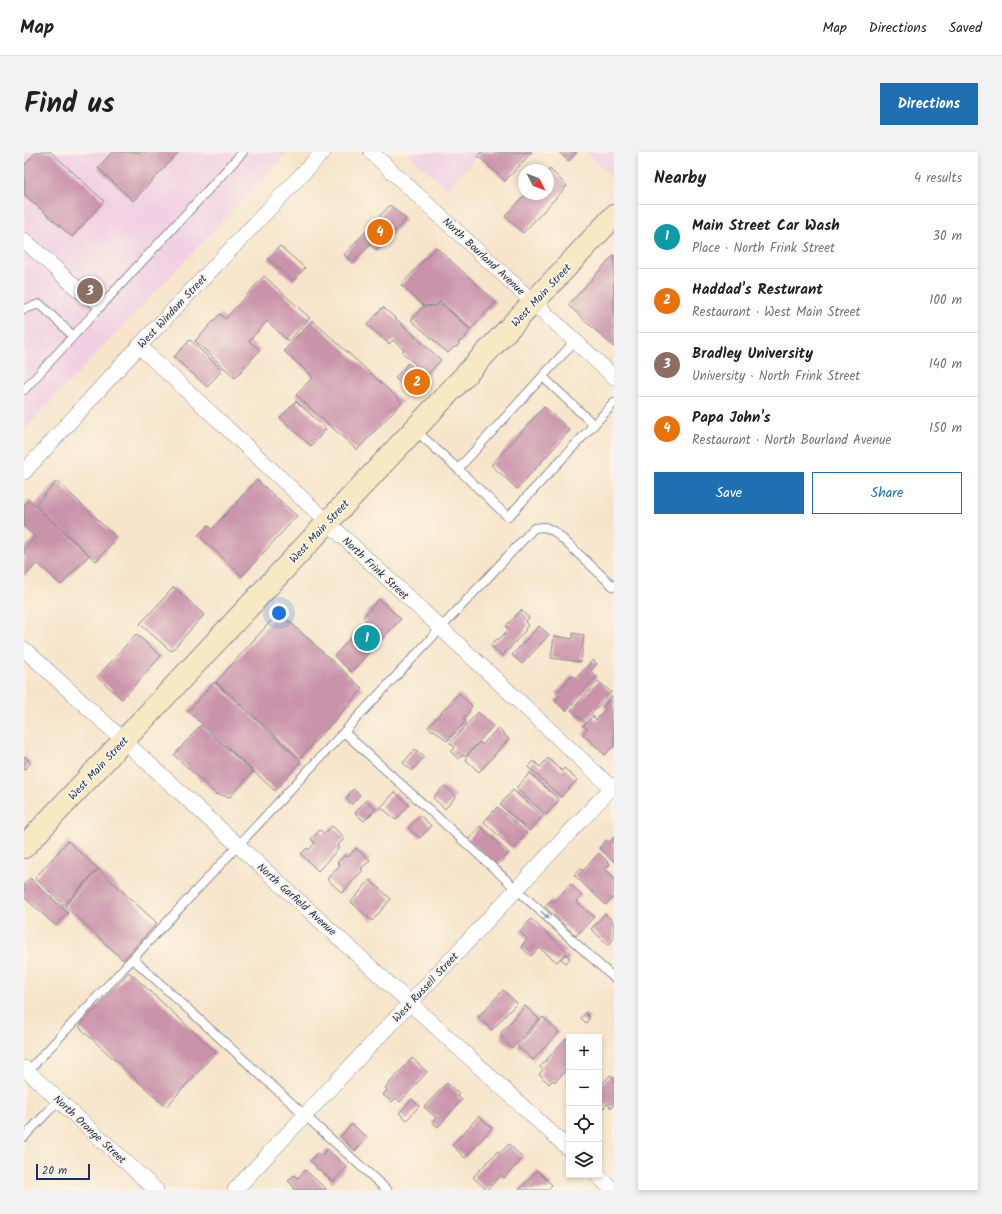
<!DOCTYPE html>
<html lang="en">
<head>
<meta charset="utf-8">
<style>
  body { margin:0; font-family:Kalam,sans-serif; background:#f2f2f2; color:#202124 }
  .controls { position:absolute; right:12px; bottom:12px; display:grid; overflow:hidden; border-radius:0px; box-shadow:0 2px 6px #0003 }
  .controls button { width:36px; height:36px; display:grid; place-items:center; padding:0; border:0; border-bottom:1px solid #e0e0e0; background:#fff; color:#202124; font:20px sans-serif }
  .compass { position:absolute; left:494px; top:12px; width:36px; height:36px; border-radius:50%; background:#fff; box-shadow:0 2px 6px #0003; rotate:132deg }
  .scale { position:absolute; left:12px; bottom:10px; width:54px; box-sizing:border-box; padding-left:4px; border:2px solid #1b2f5e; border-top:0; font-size:11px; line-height:14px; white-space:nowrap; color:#1b2f5e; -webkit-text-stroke:3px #fcf5e5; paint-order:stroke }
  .you { position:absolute; left:255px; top:461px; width:14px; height:14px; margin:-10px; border:3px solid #fff; border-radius:50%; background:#1a73e8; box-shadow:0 0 0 6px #1a73e833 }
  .badge { display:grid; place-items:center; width:26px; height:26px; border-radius:50%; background:#1f6fb2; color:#fff; font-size:13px; font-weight:700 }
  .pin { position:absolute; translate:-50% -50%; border:2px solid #fff; box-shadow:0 1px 4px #0006 }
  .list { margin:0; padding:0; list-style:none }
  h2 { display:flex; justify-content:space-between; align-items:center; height:52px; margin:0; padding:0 16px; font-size:17px }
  h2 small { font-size:13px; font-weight:400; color:#757577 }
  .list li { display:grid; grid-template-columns:26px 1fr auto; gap:12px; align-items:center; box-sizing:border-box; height:64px; padding:0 16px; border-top:1px solid #e0e0e0 }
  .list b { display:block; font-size:15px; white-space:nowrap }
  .list p { margin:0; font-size:13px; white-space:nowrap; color:#757577 }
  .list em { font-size:13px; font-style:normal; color:#757577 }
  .actions { display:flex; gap:8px; padding:12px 16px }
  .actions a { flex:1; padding:9px 0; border:1px solid #1f6fb2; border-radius:0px; text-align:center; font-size:14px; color:#1f6fb2 }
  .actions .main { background:#1f6fb2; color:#fff }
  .icon { flex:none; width:22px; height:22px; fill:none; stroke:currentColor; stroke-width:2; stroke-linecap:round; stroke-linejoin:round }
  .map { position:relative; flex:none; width:590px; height:1038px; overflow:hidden; border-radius:0px }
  header { display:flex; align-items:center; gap:24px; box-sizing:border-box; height:56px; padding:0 20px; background:#fff; border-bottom:1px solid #e0e0e0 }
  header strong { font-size:19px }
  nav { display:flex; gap:22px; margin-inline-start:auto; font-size:14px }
  .intro { display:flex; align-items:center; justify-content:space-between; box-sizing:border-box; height:96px; padding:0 24px }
  h1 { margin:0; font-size:28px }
  .button { padding:10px 18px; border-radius:0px; background:#1f6fb2; color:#fff; font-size:14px; font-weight:700 }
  main { display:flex; gap:24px; padding:0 24px }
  aside { flex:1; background:#fff; border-radius:0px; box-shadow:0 2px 6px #0003 }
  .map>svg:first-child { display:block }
  .built { fill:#f1d0e3 }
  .building { fill:#c993aa }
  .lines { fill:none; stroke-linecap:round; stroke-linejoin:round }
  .service-casing { stroke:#898a94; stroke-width:10 }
  .minor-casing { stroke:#898a94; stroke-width:16 }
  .secondary-casing { stroke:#898a94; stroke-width:24 }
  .service { stroke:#fff; stroke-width:8 }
  .minor { stroke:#fff; stroke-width:15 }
  .secondary { stroke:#f6e9c3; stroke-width:22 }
  .oneway { fill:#8d97ae }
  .labels { text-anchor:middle; stroke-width:3.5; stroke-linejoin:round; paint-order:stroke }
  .street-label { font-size:11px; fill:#1b2f5e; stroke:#fcf5e5 }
</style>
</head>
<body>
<header>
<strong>Map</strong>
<nav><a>Map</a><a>Directions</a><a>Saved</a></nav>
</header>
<div class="intro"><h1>Find us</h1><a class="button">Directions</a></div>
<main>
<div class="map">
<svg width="590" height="1038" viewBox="0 0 590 1038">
  <rect width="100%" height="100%" fill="#fcf5e5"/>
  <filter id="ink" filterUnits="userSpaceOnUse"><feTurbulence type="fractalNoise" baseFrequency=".025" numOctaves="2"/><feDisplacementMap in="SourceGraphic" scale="8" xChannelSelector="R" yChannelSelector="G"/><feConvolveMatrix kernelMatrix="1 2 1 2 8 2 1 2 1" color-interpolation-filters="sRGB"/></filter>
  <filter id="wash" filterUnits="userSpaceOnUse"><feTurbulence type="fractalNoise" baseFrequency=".012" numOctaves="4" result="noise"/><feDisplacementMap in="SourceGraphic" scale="16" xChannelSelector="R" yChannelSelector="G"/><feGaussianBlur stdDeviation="0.9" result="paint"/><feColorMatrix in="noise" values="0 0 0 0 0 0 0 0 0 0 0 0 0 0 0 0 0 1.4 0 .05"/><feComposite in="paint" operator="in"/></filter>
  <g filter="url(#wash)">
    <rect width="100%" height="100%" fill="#f7e5cb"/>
    <path class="built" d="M0 0H264L0 278Z
      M382 0H457L423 37Z
      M561 0H590V23L588 25Z"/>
    <g id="blocks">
      <path class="building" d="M12 0H27L80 49 48 85 0 42V14Z
        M88 0H155L109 49 74 16Z
        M457 0H508L481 29 454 4Z
        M535 0H553L544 9Z
        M526 17 543 34 499 81 481 64 502 42H524V19Z
        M366 53 382 67 353 99 346 93 329 111 320 103Z
        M256 94 281 116 269 129 244 107Z
        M412 95 472 150 447 177 416 149 412 153 400 154 377 133Z
        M590 103V195L544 153Z
        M240 124 286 166 264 189 243 169 225 189 236 198 211 226 171 189 196 162 201 167Z
        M416 150 446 178 439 189H435V192L433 195H430L424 201 387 168 399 155 413 154Z
        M359 155 417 208 403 223 378 200 380 198 369 188 365 192 343 173Z
        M288 168 378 250 333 298 272 243 289 225 260 199Z
        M166 188 198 218 183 235 150 205Z
        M384 211 400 226 387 241 371 226Z
        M272 249 302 277 287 294 256 266Z
        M520 255 546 278 493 337 467 313Z
        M233 328 273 364 218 424 174 383 184 373 188 377Z
        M33 329 93 386 72 409 11 353Z
        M5 348 65 403 37 433 13 411 0 425V397L11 385 0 375V354Z
        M150 435 180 463 147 499 116 472Z
        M355 447 377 467 327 520 310 504 343 469 339 465Z
        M497 458 505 466 501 470 504 473 501 477 502 478 478 504 466 493 473 487 474 488 485 477 482 474Z
        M255 460 339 537 276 606 192 530Z
        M515 474 525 483 498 512 488 503Z
        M549 481 560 483 557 510 527 506 530 484 549 487Z
        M112 482 137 504 98 547 73 525Z
        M569 508 573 512 567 519 573 525 542 559 531 549 535 544 532 541 548 523 552 526Z
        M574 529 587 540 560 570 547 558Z
        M190 530 277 609 251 639 164 559Z
        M435 541 448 554 445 558 446 559 439 567 442 569 423 589 410 578 409 579 404 575Z
        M587 544 590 547V596L588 595 581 603 559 582 563 577 559 574 569 564 572 568 582 557 579 554Z
        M454 560 469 574 441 605 439 603 434 607 427 600 431 596 426 591Z
        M177 573 229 620 206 645 192 642 150 603Z
        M474 576 485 587 455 620 441 607 456 590 458 593Z
        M391 597 400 605 388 619 379 611Z
        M0 604 7 611 0 618Z
        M524 606 538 619 540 616 553 628 537 645 504 615 510 609 516 615Z
        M506 621 535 648 522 663 492 636Z
        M420 634 432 644 421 657 409 646Z
        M329 637 336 643 328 652 322 646Z
        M489 638 519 664 505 679 476 653Z
        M371 640 385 653 372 668 357 655Z
        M342 648 352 657 340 669 331 661Z
        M473 655 503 681 489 697 460 670Z
        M396 663 407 674 396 686 384 676Z
        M308 674 321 686 313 694 315 696 294 719 277 702 283 696 285 698 291 691 287 687 296 678 300 682Z
        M456 674 485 701 473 714 444 688Z
        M590 685V710L575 696 582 688 585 690Z
        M44 689 74 717 40 753 11 726Z
        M332 696 346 708 337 717 339 718 318 741 303 727 316 713 313 711 321 703 324 705Z
        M575 701 586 712 581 717 590 725V744L582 753 550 723 556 716 559 719Z
        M74 717 133 771 99 808 41 754Z
        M6 726 44 761 32 774 0 745V732Z
        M346 728 367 747 348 769 327 750Z
        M546 732 558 743 552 749 570 765 552 784 521 755 527 748 530 750Z
        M581 762 590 771V786L585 793 567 777Z
        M507 767 543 799 533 810 515 796 507 804 497 795 503 787 496 780Z
        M542 802 546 806 542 811 537 807Z
        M105 820 192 900 142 955 55 875Z
        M479 838 493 851 468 878 454 865Z
        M501 854 515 867 488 896 477 886 479 884 476 882Z
        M561 861 566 866 562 871 557 866Z
        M519 865 535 880 509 908 493 894Z
        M542 886 545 889V915L531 930 529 928 525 932 515 922 519 918 516 915Z
        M388 906 403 920 376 950 372 946 368 950 359 943 363 938 361 936Z
        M586 923 590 926V952L587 956 583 952 575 961V932L577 930 579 931Z
        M423 931 435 942 433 944 438 948 414 975 408 970 412 966 400 955Z
        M388 947 395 954 383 968 375 961Z
        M455 964 468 976 441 1006 428 993Z
        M328 972 343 986 331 999 316 985Z
        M485 992 499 1006 480 1026 477 1023 463 1038 449 1025 474 999 476 1001Z
        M303 997 323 1015 309 1030 296 1018H294L291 1013 286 1009 293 1001 297 1004Z
        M281 1018 302 1037 301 1038H270V1035L264 1029 270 1023 274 1026Z
        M513 1018 528 1033 523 1038H495Z"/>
    </g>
  </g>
  <g filter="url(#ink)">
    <use href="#blocks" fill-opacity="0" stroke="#898a94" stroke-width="1"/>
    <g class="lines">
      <defs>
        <path id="service" d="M56 139 75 156 219 0
          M0 157 16 152 49 184
          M551 189 434 317 484 365 590 251
          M519 225 570 273
          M0 238 75 156
          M391 278 434 317
          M321 581 590 826
          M109 807 363 1038
          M4 919 510 376 521 375 531 380 590 435
          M0 985 35 948"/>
        <path id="minor" d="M347 0 590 225
          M0 88 56 139
          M115 194 590 638
          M0 320 115 194 299 0
          M0 497 545 997
          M0 916 132 1038
          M573 1023 589 1038
          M211 1038 590 633"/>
        <path id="secondary" d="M0 695 590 64"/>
      </defs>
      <use href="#service" class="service-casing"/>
      <use href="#minor" class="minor-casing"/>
      <use href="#secondary" class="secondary-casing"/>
      <use href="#service" class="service"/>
      <use href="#minor" class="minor"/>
      <use href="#secondary" class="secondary"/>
    </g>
    <defs><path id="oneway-solid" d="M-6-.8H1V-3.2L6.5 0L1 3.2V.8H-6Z"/></defs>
    <use class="oneway" href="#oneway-solid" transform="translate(521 763) rotate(42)"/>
  </g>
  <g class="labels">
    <g class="street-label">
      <text transform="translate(460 104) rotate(43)" y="4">North Bourland Avenue</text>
      <text transform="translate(517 143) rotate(-47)" y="4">West Main Street</text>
      <text transform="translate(148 159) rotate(-47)" y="4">West Windom Street</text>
      <text transform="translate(295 379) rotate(-47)" y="4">West Main Street</text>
      <text transform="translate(352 416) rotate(43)" y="4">North Frink Street</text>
      <text transform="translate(74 616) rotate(-47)" y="4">West Main Street</text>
      <text transform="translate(273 747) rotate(42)" y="4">North Garfield Avenue</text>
      <text transform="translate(401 835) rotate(-47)" y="4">West Russell Street</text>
      <text transform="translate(66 977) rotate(43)" y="4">North Orange Street</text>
    </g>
  </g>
</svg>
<div class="controls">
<button>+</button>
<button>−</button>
<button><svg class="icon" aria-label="locate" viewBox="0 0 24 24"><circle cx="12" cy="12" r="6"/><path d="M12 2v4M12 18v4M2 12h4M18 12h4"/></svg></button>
<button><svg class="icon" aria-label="layers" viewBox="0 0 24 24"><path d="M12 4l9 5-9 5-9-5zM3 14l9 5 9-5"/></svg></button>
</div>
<svg class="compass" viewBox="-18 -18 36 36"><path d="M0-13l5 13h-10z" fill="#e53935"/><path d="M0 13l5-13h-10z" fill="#757577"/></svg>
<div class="scale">20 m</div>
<div class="you"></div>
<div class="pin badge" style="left:343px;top:486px;background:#0f9aa8">1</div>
<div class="pin badge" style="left:393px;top:230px;background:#e8710a">2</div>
<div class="pin badge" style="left:66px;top:139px;background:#8d6e63">3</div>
<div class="pin badge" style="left:356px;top:80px;background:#e8710a">4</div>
</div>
<aside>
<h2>Nearby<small>4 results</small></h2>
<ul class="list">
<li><span class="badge" style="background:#0f9aa8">1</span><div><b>Main Street Car Wash</b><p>Place · North Frink Street</p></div><em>30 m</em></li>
<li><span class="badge" style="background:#e8710a">2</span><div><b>Haddad's Resturant</b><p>Restaurant · West Main Street</p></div><em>100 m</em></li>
<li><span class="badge" style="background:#8d6e63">3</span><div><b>Bradley University</b><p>University · North Frink Street</p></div><em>140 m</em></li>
<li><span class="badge" style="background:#e8710a">4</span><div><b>Papa John's</b><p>Restaurant · North Bourland Avenue</p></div><em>150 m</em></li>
</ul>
<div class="actions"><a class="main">Save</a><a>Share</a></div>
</aside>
</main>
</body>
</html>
